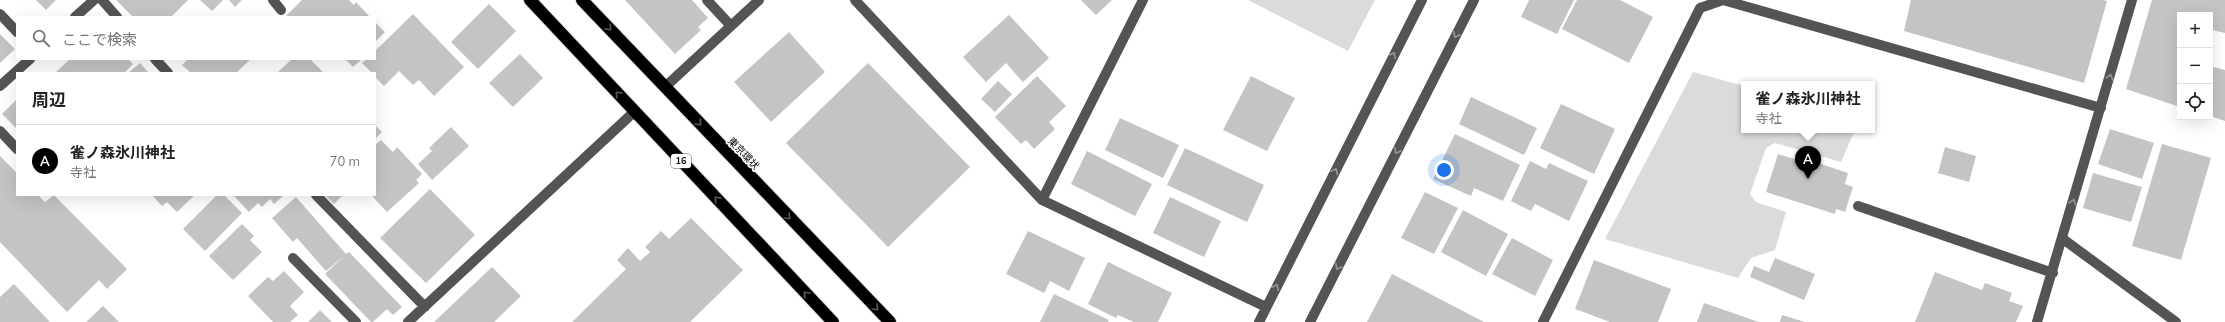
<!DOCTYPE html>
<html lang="ja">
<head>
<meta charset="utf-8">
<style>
  body { margin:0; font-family:Mulish,"Noto Sans JP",sans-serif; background:#f2f2f2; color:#222 }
  .controls { position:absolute; right:12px; top:12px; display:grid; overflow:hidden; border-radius:0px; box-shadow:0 4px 16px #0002 }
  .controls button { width:36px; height:36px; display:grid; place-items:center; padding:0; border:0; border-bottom:1px solid #e0e0e0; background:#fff; color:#222; font:20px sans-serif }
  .you { position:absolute; left:1444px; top:170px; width:14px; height:14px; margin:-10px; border:3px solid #fff; border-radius:50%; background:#1a73e8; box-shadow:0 0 0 6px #1a73e833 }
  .badge { display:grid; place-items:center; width:26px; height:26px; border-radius:50%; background:#000; color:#fff; font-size:13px; font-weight:700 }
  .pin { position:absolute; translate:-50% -33px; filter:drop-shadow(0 1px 2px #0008) }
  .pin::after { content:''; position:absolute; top:21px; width:14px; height:12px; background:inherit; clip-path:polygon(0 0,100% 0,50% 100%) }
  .popup { position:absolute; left:1741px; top:81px; width:134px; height:52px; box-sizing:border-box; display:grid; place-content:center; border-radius:0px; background:#fff; filter:drop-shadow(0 1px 3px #0005); font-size:13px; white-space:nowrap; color:#767676 }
  .popup b { font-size:15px; color:#222 }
  .popup::after { content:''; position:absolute; left:50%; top:100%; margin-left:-8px; border:8px solid transparent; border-top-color:#fff }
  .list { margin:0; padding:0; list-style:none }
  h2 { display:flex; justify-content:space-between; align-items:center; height:52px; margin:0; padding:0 16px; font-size:17px }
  h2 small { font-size:13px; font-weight:400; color:#767676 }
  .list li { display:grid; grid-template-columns:26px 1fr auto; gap:12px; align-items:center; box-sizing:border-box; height:72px; padding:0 16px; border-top:1px solid #e0e0e0 }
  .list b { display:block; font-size:15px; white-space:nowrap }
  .list p { margin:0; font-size:13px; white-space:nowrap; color:#767676 }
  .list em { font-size:13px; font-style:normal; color:#767676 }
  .icon { flex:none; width:22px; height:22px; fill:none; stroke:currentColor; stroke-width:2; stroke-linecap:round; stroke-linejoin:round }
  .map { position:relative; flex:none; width:2225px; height:322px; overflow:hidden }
  .search { position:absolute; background:#fff; box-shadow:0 4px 16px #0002; left:16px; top:16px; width:360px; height:44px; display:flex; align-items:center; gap:10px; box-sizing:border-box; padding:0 14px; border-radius:0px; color:#767676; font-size:15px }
  .panel { position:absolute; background:#fff; box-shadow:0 4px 16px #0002; left:16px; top:72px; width:360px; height:124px; border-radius:0px }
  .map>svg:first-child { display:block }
  .green { fill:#dbdbdb }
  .building { fill:#c4c4c4 }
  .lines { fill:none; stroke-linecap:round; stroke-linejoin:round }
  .highway-casing { stroke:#dbdbdb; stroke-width:14 }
  .minor { stroke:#545454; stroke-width:10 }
  .highway { stroke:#000; stroke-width:12 }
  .oneway { stroke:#595959 }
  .oneway2 { stroke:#989898 }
  .labels { text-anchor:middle; stroke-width:3.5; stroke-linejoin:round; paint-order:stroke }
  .shield { fill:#fff; stroke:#4c4c4c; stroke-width:1 }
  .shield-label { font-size:9px; font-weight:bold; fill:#000 }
  .street-label { font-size:10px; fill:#000; stroke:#fff }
</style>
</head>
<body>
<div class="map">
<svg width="2225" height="322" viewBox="0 0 2225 322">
  <rect width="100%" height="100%" fill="#fff"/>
  <path class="green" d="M1248 0H1375L1348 51Z
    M1693 72 1744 86V130H1855L1841 162 1775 143 1766 148 1750 194 1756 202 1786 212 1775 250 1751 258 1738 278 1605 239Z"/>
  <path class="building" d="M36 0H56L46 10Z
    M116 0H188L171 17H133Z
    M200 0H223L212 11Z
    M229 0H242L235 7Z
    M302 0H349L354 5 356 2 370 17H285Z
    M625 0H692L708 18 698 27 701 30 675 54Z
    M1081 0H1112L1096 15Z
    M1529 0H1574L1557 34 1521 17Z
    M1577 0H1620L1653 17 1629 63 1562 29Z
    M1911 0H2103L2107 1 2084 83 1904 31Z
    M2152 0H2225V33L2212 30 2210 34V15H2180V107L2126 89Z
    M489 4 516 31 478 69 451 42Z
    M413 14 464 67 434 96 419 80 413 85 399 71 384 86 375 77V73H372L362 63 367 59H375V51Z
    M1009 15 1049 58 1023 82 1006 63 986 82 963 57Z
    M375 22 385 32 375 42Z
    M789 32 825 72 771 122 734 82Z
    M0 34 15 49 0 63Z
    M520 54 543 78 513 107 489 83Z
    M70 59H128L133 64 124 73H55Z
    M188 59H251L236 73H191L182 65Z
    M292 59H310L324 73H277Z
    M345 59H362L353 67Z
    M140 63 149 73H128Z
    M868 63 970 167 888 247 786 143Z
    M2210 66 2225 70V121L2210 116Z
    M1037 76 1066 106 1049 122 1055 129 1034 149 1026 140 1021 144 995 117Z
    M1251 76 1295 98 1267 151 1223 130Z
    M998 81 1012 94 995 112 981 99Z
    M1471 97 1537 128 1524 155 1459 124Z
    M17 99V129L2 114Z
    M1561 104 1615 129 1594 174 1540 148Z
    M1120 118 1179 145 1163 178 1105 150Z
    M375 125 382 132 375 139Z
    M451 127 469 146 432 180 418 164 432 151 429 148Z
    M2110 129 2154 143 2142 179 2098 164Z
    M1455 134 1520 165 1503 201 1474 188 1471 196 1433 179Z
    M381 140 393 152 397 147 422 174 416 180 419 183 387 212 371 195H375V145Z
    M2162 144 2211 158 2181 260 2132 246Z
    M1945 147 1976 156 1969 182 1938 173Z
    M1185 148 1264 185 1247 222 1167 185Z
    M1087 151 1152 184 1135 216 1071 184Z
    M1778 154 1801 161 1800 167 1816 171 1818 163 1848 173 1845 184 1853 187 1845 212 1836 209 1835 214 1766 192Z
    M0 156 17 173V195H38L45 202 54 195 127 269 107 289 99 280 67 312 0 242Z
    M1530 161 1546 169 1549 163 1588 181 1569 221 1535 204 1531 211 1511 201Z
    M2093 173 2142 187 2131 222 2083 208Z
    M430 189 475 235 426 283 380 238Z
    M1425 192 1458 208 1434 254 1401 238Z
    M152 195H195L177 212 167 202 162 206Z
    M217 195H224L242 213 205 251 183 229Z
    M233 195H284L274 204 270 199 262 207 258 203 249 212Z
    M325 195H343L334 204Z
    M296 197 346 254 349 252 402 307 393 315 387 309 373 322H371L325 274 344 256 326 271 297 238 293 242 272 218Z
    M1170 197 1221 221 1204 257 1153 233Z
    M1463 210 1508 234 1486 276 1441 252Z
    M691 218 743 270 690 322H572L626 269 617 260 628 248 640 261 650 252 645 247 661 231 669 239Z
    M242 224 254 236 250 240 262 252 233 280 209 256Z
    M1028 231 1085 258 1069 291 1050 281 1044 293 1006 274Z
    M1512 238 1553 260 1535 296 1492 274Z
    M1775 258 1815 274 1804 300 1750 277 1754 266 1769 272Z
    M1594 260 1671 289 1658 322H1610L1575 309Z
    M1108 262 1172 293 1158 322H1134L1118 315 1116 318 1088 304Z
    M492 267 521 296 494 322H434Z
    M284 271 304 292 290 306 298 315 290 322H273L248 296 268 277 273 281Z
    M1935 272 1982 290 1985 283 2012 293 2009 301 2023 306 2016 322H1915Z
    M1392 274 1484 322H1367Z
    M14 284 50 322H0V297Z
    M1054 294 1109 320 1108 322H1040Z
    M1704 303 1759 322H1697Z
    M103 306 119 322H86Z
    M320 310 332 322H308Z
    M1782 315 1805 322H1780Z"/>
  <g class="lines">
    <defs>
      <path id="highway" d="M530 0 833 322
        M582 0 890 322"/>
    </defs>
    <use href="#highway" class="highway-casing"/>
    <path class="minor" d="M102 0 117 17
      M273 0 281 10
      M707 0 731 26
      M855 0 1042 200 1266 307
      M0 14 17 32
      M75 17 94 0
      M155 59 168 73
      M0 86 30 59
      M665 87 759 0
      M0 131 17 149
      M316 195 425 307
      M1042 200 1143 0
      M1858 206 2053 273
      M2063 239 2176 322
      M293 258 356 322
      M408 322 634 112
      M1259 322 1422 0
      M1310 322 1474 0
      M1543 322 1700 8 1723 0 2101 108
      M2037 322 2132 0"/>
    <use href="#highway" class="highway"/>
  </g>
  <defs><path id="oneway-chevron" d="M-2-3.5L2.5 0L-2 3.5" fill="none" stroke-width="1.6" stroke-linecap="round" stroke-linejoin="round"/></defs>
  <g class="oneway">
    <use href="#oneway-chevron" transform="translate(609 28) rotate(47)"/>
    <use href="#oneway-chevron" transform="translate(618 94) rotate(-133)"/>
    <use href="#oneway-chevron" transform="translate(699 123) rotate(46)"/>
    <use href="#oneway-chevron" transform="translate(717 199) rotate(-133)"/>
    <use href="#oneway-chevron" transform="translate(788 217) rotate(46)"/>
    <use href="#oneway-chevron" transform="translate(806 294) rotate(-133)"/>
    <use href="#oneway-chevron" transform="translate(876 308) rotate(45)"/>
  </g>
  <g class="oneway2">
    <use href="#oneway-chevron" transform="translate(1456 35) rotate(117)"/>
    <use href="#oneway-chevron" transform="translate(1393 55) rotate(-63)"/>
    <use href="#oneway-chevron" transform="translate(2110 77) rotate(-74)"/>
    <use href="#oneway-chevron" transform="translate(1397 151) rotate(117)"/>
    <use href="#oneway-chevron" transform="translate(1335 171) rotate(-63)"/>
    <use href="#oneway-chevron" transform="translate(2073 202) rotate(-74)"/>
    <use href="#oneway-chevron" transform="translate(1338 267) rotate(117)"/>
    <use href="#oneway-chevron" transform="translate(1276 287) rotate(-63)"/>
  </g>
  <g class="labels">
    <rect class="shield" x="671" y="154" width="20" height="14" rx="3"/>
    <g class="shield-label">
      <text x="681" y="164">16</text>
    </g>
    <g class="street-label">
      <text transform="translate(744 153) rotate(46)" y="4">東京環状</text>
    </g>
  </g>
</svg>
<div class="controls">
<button>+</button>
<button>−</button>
<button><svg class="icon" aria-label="locate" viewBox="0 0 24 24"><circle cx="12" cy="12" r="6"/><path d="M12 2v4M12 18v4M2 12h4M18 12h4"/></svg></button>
</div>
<div class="you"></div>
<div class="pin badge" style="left:1808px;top:179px">A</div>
<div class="popup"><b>雀ノ森氷川神社</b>寺社</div>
<div class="search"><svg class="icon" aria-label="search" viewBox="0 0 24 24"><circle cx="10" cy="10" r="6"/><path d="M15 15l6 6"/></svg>ここで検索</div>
<section class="panel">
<h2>周辺<small></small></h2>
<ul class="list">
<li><span class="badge">A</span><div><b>雀ノ森氷川神社</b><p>寺社</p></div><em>70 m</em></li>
</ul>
</section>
</div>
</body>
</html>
